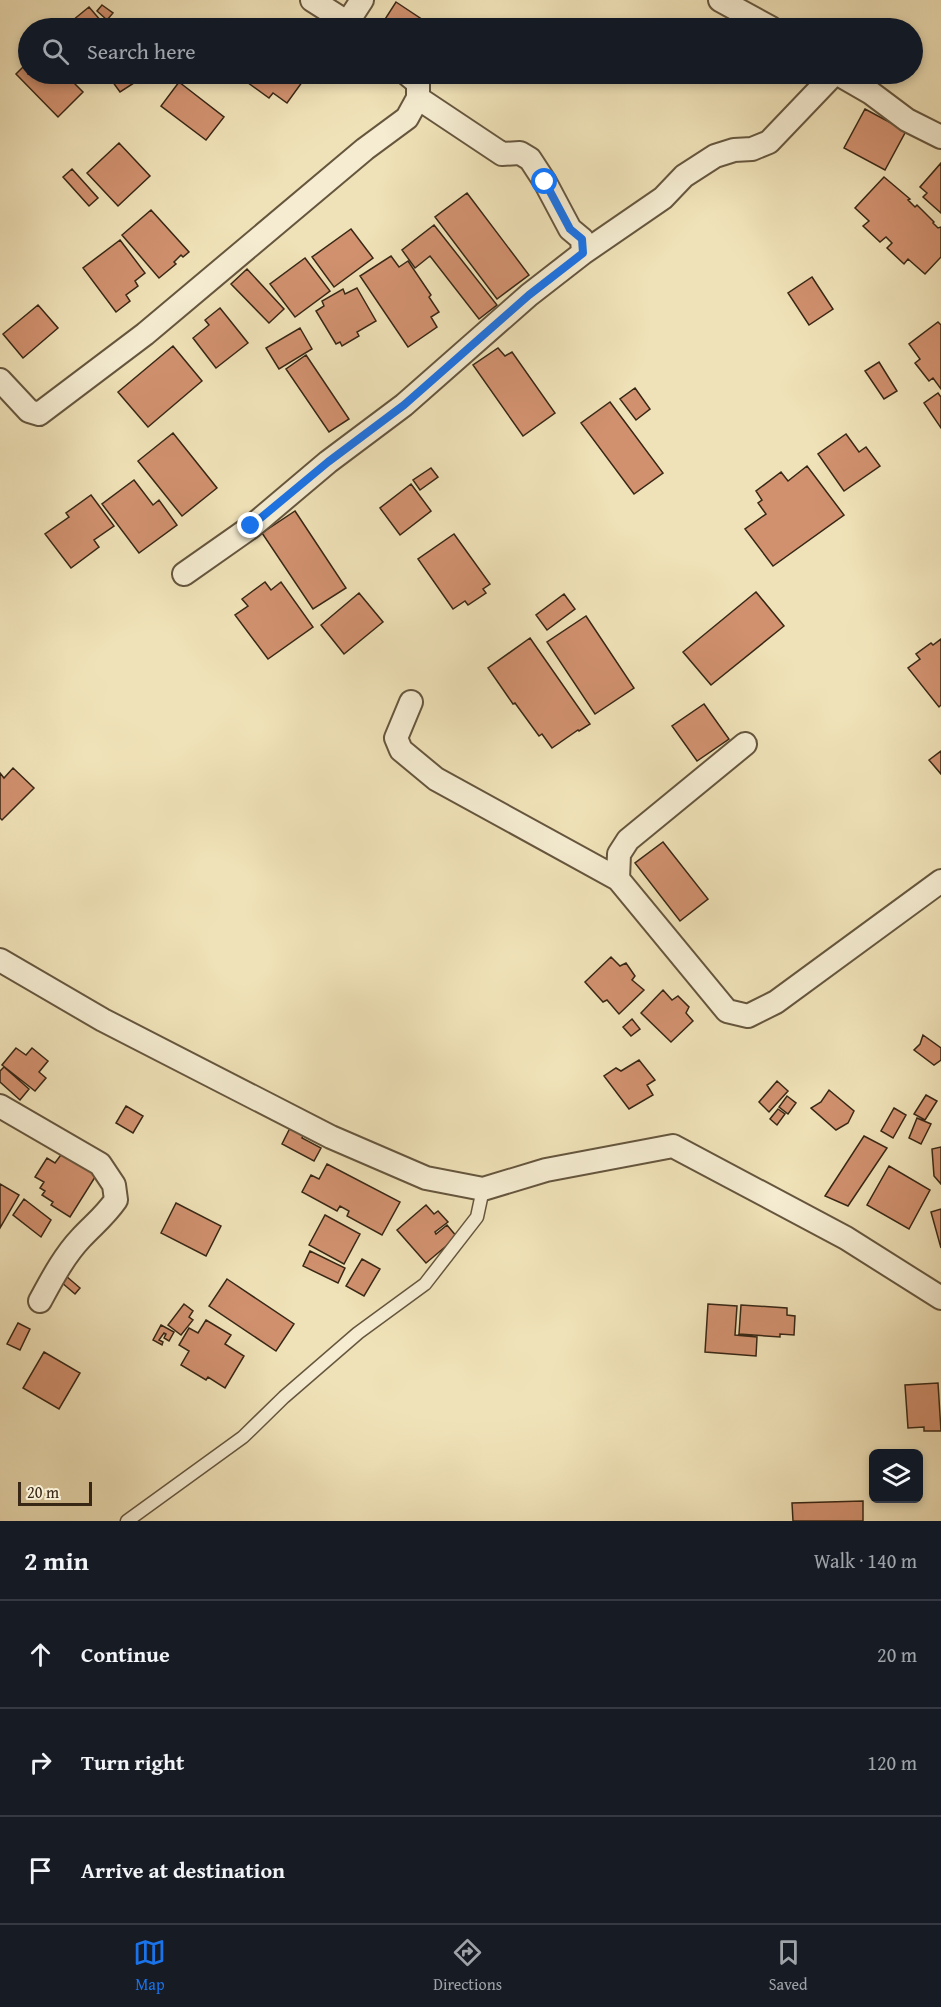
<!DOCTYPE html>
<html lang="en">
<head>
<meta charset="utf-8">
<style>
  body { margin:0; font-family:"Gentium Book Plus",serif; background:#20242c; color:#f1f3f6 }
  .controls { position:absolute; right:18px; bottom:18px; display:grid; overflow:hidden; border-radius:9px; box-shadow:0 3px 9px #0003 }
  .controls button { width:54px; height:54px; display:grid; place-items:center; padding:0; border:0; border-bottom:2px solid #363941; background:#171b24; color:#f1f3f6; font:30px sans-serif }
  .scale { position:absolute; left:18px; bottom:15px; width:74px; box-sizing:border-box; padding-left:6px; border:3px solid #382715; border-top:0; font-size:16px; line-height:21px; white-space:nowrap; color:#382715; -webkit-text-stroke:4px #f5ecd1; paint-order:stroke }
  .stop { position:absolute; width:18px; height:18px; margin:-14px; border:4px solid #1a73e8; border-radius:50%; background:#fff }
  .stop.end { background:#1a73e8; border-color:#fff; box-shadow:0 2px 6px #0008 }
  .list { margin:0; padding:0; list-style:none }
  h2 { display:flex; justify-content:space-between; align-items:center; height:78px; margin:0; padding:0 24px; font-size:26px }
  h2 small { font-size:20px; font-weight:400; color:#9ea1a6 }
  .list li { display:grid; grid-template-columns:39px 1fr auto; gap:18px; align-items:center; box-sizing:border-box; height:108px; padding:0 24px; border-top:2px solid #363941 }
  .list b { display:block; font-size:22px; white-space:nowrap }
  .list em { font-size:20px; font-style:normal; color:#9ea1a6 }
  .icon { flex:none; width:33px; height:33px; fill:none; stroke:currentColor; stroke-width:2; stroke-linecap:round; stroke-linejoin:round }
  .map { position:relative; flex:none; width:941px; height:1521px; overflow:hidden }
  .search { position:absolute; background:#171b24; box-shadow:0 3px 9px #0003; left:18px; right:18px; top:18px; height:66px; display:flex; align-items:center; gap:15px; box-sizing:border-box; padding:0 21px; border-radius:33px; color:#9ea1a6; font-size:22px }
  .sheet { height:402px; background:#171b24 }
  nav { display:flex; justify-content:space-around; align-items:center; box-sizing:border-box; height:84px; border-top:2px solid #363941; background:#171b24; font-size:16px; color:#9ea1a6 }
  nav a { display:grid; justify-items:center; gap:3px }
  nav .on { color:#1a73e8 }
  .map>svg:first-child { display:block }
  .building { fill:#d1916f; stroke:#382715; stroke-width:1.5 }
  .lines { fill:none; stroke-linecap:round; stroke-linejoin:round }
  .lane-casing { stroke:#66563e; stroke-width:15 }
  .street-casing { stroke:#66563e; stroke-width:26 }
  .lane { stroke:#f5ecd1; stroke-width:12 }
  .street { stroke:#f5ecd1; stroke-width:22 }
  .route { stroke:#1a73e8; stroke-width:8 }
</style>
</head>
<body>
<div class="map">
<svg width="941" height="1521" viewBox="0 0 941 1521">
  <rect width="100%" height="100%" fill="#f0e2b8"/>
  <filter id="stains"><feTurbulence type="fractalNoise" baseFrequency=".00333" numOctaves="4"/><feColorMatrix values="0 0 0 0 .2 0 0 0 0 .09 0 0 0 0 .02 0 0 0 .5 -.17"/></filter>
  <radialGradient id="worn" r=".72"><stop offset=".6" stop-color="#630" stop-opacity="0"/><stop offset="1" stop-color="#630" stop-opacity=".3"/></radialGradient>
  <path class="building" d="M396 2 423 20 417 28 380 27Z
    M102 5 113 13 107 20 97 11Z
    M89 7 107 28H70L67 25Z
    M28 62V74H65L83 92 58 117 16 74Z
    M107 74H148L120 92Z
    M242 74H308L287 103 273 93 269 98 240 77Z
    M179 82 224 117 206 140 161 106Z
    M865 109 906 131 885 170 844 148Z
    M119 143 150 176 118 206 87 173Z
    M941 163V213L923 197 927 193 920 187Z
    M72 169 98 198 89 206 63 177Z
    M884 177 910 199 908 200 915 207 917 205 934 222 933 223 938 228 941 227V257L925 274 908 259 904 264 887 248 892 243 886 237 880 242 863 226 869 221 855 208Z
    M467 193 529 275 497 299 435 217Z
    M151 210 189 252 183 257 181 255 174 262 176 264 159 278 122 235Z
    M434 225 497 305 479 319 430 256 415 268 402 250Z
    M351 229 373 258 334 287 312 257Z
    M120 240 145 273 135 281 138 286 126 295 130 301 116 312 83 268Z
    M391 256 399 267 408 261 431 295 429 297 439 312 431 317 437 327 408 347 360 276Z
    M305 258 330 291 295 317 270 284Z
    M247 269 284 309 269 323 231 284Z
    M812 277 833 309 809 325 788 293Z
    M357 288 376 321 357 332 359 336 342 346 340 342 336 344 316 311 324 306 322 301 343 289 345 294Z
    M38 305 58 328 23 358 3 334Z
    M220 308 248 343 216 368 193 338 209 325 205 320Z
    M938 322 941 325V389L933 378 929 381 915 363 920 359 909 344Z
    M300 328 312 349 279 369 266 348Z
    M173 346 202 381 148 427 118 392Z
    M498 348 505 356 512 352 555 413 523 436 473 365Z
    M306 355 349 419 329 432 286 369Z
    M879 362 897 391 884 399 865 371Z
    M635 388 650 409 636 420 620 399Z
    M938 393 941 397V428L924 403Z
    M610 402 663 473 634 494 581 423Z
    M173 433 217 488 182 516 138 461Z
    M846 434 859 452 866 447 880 466 844 491 818 454Z
    M807 466 844 515 773 566 745 529 766 514 758 503 762 500 756 491 781 472 788 481Z
    M431 468 438 477 420 490 413 480Z
    M134 480 153 505 159 500 177 525 139 553 102 504Z
    M411 484 431 511 400 535 380 508Z
    M91 495 114 526 94 540 99 547 71 568 45 534 69 517 66 513Z
    M295 511 346 588 313 609 262 533Z
    M454 534 490 584 483 589 486 593 468 605 465 601 453 609 418 559Z
    M265 582 271 590 281 582 313 627 268 659 235 615 248 606 242 599Z
    M756 592 784 626 711 685 683 652Z
    M359 593 383 622 344 654 321 625Z
    M564 594 575 609 547 630 536 615Z
    M586 616 634 688 595 714 547 642Z
    M530 638 590 724 579 731 578 730 552 748 542 734 539 736 515 703 513 704 488 668Z
    M941 639V705L939 707 908 668 920 659 916 654 931 643 933 645Z
    M704 704 729 739 697 761 672 726Z
    M941 751V774L929 760Z
    M13 768 34 788 2 820 0 818V773L4 778Z
    M663 842 708 899 680 921 635 863Z
    M611 957 620 966 626 963 635 976 632 980 644 990 619 1014 607 1000 603 1002 585 982Z
    M663 990 672 1000 678 996 689 1007 686 1013 693 1021 671 1042 641 1013Z
    M632 1019 640 1029 631 1036 623 1027Z
    M923 1035 941 1048V1060L934 1065 914 1050 920 1044Z
    M16 1048 26 1055 32 1048 48 1061 39 1072 46 1078 35 1091 2 1065Z
    M639 1060 655 1080 647 1085 653 1095 629 1109 604 1076 616 1068 621 1071Z
    M4 1067 29 1089 20 1100 0 1082V1071Z
    M777 1081 788 1091 769 1112 759 1102Z
    M829 1090 854 1111 848 1123 836 1130 811 1108 821 1102Z
    M926 1095 937 1101 925 1120 914 1114Z
    M787 1096 796 1103 788 1114 779 1107Z
    M126 1106 143 1116 133 1133 116 1123Z
    M894 1108 906 1115 893 1138 881 1131Z
    M778 1109 785 1114 777 1125 770 1119Z
    M917 1118 931 1124 921 1144 909 1138Z
    M290 1128 303 1136 302 1138 321 1148 314 1161 282 1144Z
    M864 1136 887 1148 848 1206 825 1196Z
    M941 1147V1184L934 1176 932 1149Z
    M63 1152 97 1174 70 1217 51 1205 53 1202 42 1195 45 1191 40 1188 44 1182 35 1177 47 1158 55 1163Z
    M327 1164 400 1202 382 1235 347 1216 349 1211 340 1206 337 1211 302 1192 311 1175 319 1179Z
    M889 1166 930 1190 909 1229 867 1205Z
    M0 1184 19 1195 0 1228Z
    M24 1199 51 1220 41 1237 13 1215Z
    M176 1203 221 1226 206 1256 161 1233Z
    M426 1205 434 1214 438 1211 448 1222 435 1232 436 1234 447 1225 457 1237 426 1263 397 1230Z
    M941 1209V1248L931 1212Z
    M325 1215 360 1234 344 1264 309 1245Z
    M310 1251 345 1268 338 1283 303 1266Z
    M362 1259 380 1269 364 1296 346 1286Z
    M66 1276 80 1288 75 1294 61 1282Z
    M227 1279 294 1324 276 1351 209 1306Z
    M184 1304 193 1311 189 1317 193 1320 181 1335 168 1325Z
    M708 1304 737 1306 735 1335 757 1337 756 1356 705 1352Z
    M741 1305 787 1308V1315L795 1316 794 1335 780 1334V1337L739 1334Z
    M206 1320 231 1335 225 1344 244 1356 225 1388 208 1377 206 1380 181 1365 189 1351 179 1345 189 1328 198 1333Z
    M18 1323 30 1329 20 1350 7 1344Z
    M161 1325 174 1332 169 1341 164 1338 166 1334 164 1333 159 1340 163 1342 162 1345 153 1340Z
    M44 1352 80 1373 59 1409 23 1388Z
    M938 1383 941 1431H924V1427L908 1428 905 1385Z
    M863 1501V1521H793L792 1503Z"/>
  <g class="lines">
    <defs>
      <path id="lane" d="M127 1521 243 1437 284 1397 358 1333 425 1284 477 1217 483 1189"/>
      <path id="street" d="M312 0 356 28
        M720 0 771 28
        M347 23 362 0
        M838 74 871 93 907 120 941 137
        M418 98 502 154 520 153 530 159 545 182 570 229 582 239 583 253
        M0 380 29 411 39 414 145 334 365 149 407 118 418 98V83L407 74
        M184 574 251 527 328 462 404 405 529 295 583 253 663 198 684 176 715 156 734 150 752 149 769 142 834 74
        M411 702 396 738 401 750 436 779 618 879
        M745 744 628 840 619 854 618 879 727 1011 748 1016 776 1002 941 881
        M0 960 103 1020 331 1137 426 1178 483 1189 546 1170 673 1146 846 1238 941 1298
        M0 1106 100 1164 114 1185 116 1200C104 1217 94 1224 81 1238 64 1256 52 1279 40 1301"/>
    </defs>
    <use href="#lane" class="lane-casing"/>
    <use href="#street" class="street-casing"/>
    <use href="#lane" class="lane"/>
    <use href="#street" class="street"/>
  </g>
  <g class="lines">
    <path class="route" d="M251 526 328 462 404 405 529 295 583 253 582 239 570 229 545 182"/>
  </g>
  <rect width="100%" height="100%" filter="url(#stains)"/>
  <rect width="100%" height="100%" fill="url(#worn)"/>
</svg>
<div class="controls">
<button><svg class="icon" aria-label="layers" viewBox="0 0 24 24"><path d="M12 4l9 5-9 5-9-5zM3 14l9 5 9-5"/></svg></button>
</div>
<div class="scale">20 m</div>
<div class="stop" style="left:545px;top:182px"></div>
<div class="stop end" style="left:251px;top:526px"></div>
<div class="search"><svg class="icon" aria-label="search" viewBox="0 0 24 24"><circle cx="10" cy="10" r="6"/><path d="M15 15l6 6"/></svg>Search here</div>
</div>
<section class="sheet">
<h2>2 min<small>Walk · 140 m</small></h2>
<ul class="list">
<li><svg class="icon" aria-label="ahead" viewBox="0 0 24 24"><path d="M12 20V5M6 11l6-6 6 6"/></svg><div><b>Continue</b></div><em>20 m</em></li>
<li><svg class="icon" aria-label="right" viewBox="0 0 24 24"><path d="M7 20v-9h11M14 6l5 5-5 5"/></svg><div><b>Turn right</b></div><em>120 m</em></li>
<li><svg class="icon" aria-label="arrive" viewBox="0 0 24 24"><path d="M6 21V4h12l-3 4 3 4H6"/></svg><div><b>Arrive at destination</b></div></li>
</ul>
</section>
<nav>
<a class="on"><svg class="icon" aria-label="map" viewBox="0 0 24 24"><path d="M3 6l6-2 6 2 6-2v14l-6 2-6-2-6 2zM9 4v14M15 6v14"/></svg>Map</a>
<a><svg class="icon" aria-label="directions" viewBox="0 0 24 24"><path d="M12 3l9 9-9 9-9-9zM9 14v-3h6M13 9l2 2-2 2"/></svg>Directions</a>
<a><svg class="icon" aria-label="saved" viewBox="0 0 24 24"><path d="M7 4h10v16l-5-4-5 4z"/></svg>Saved</a>
</nav>
</body>
</html>
